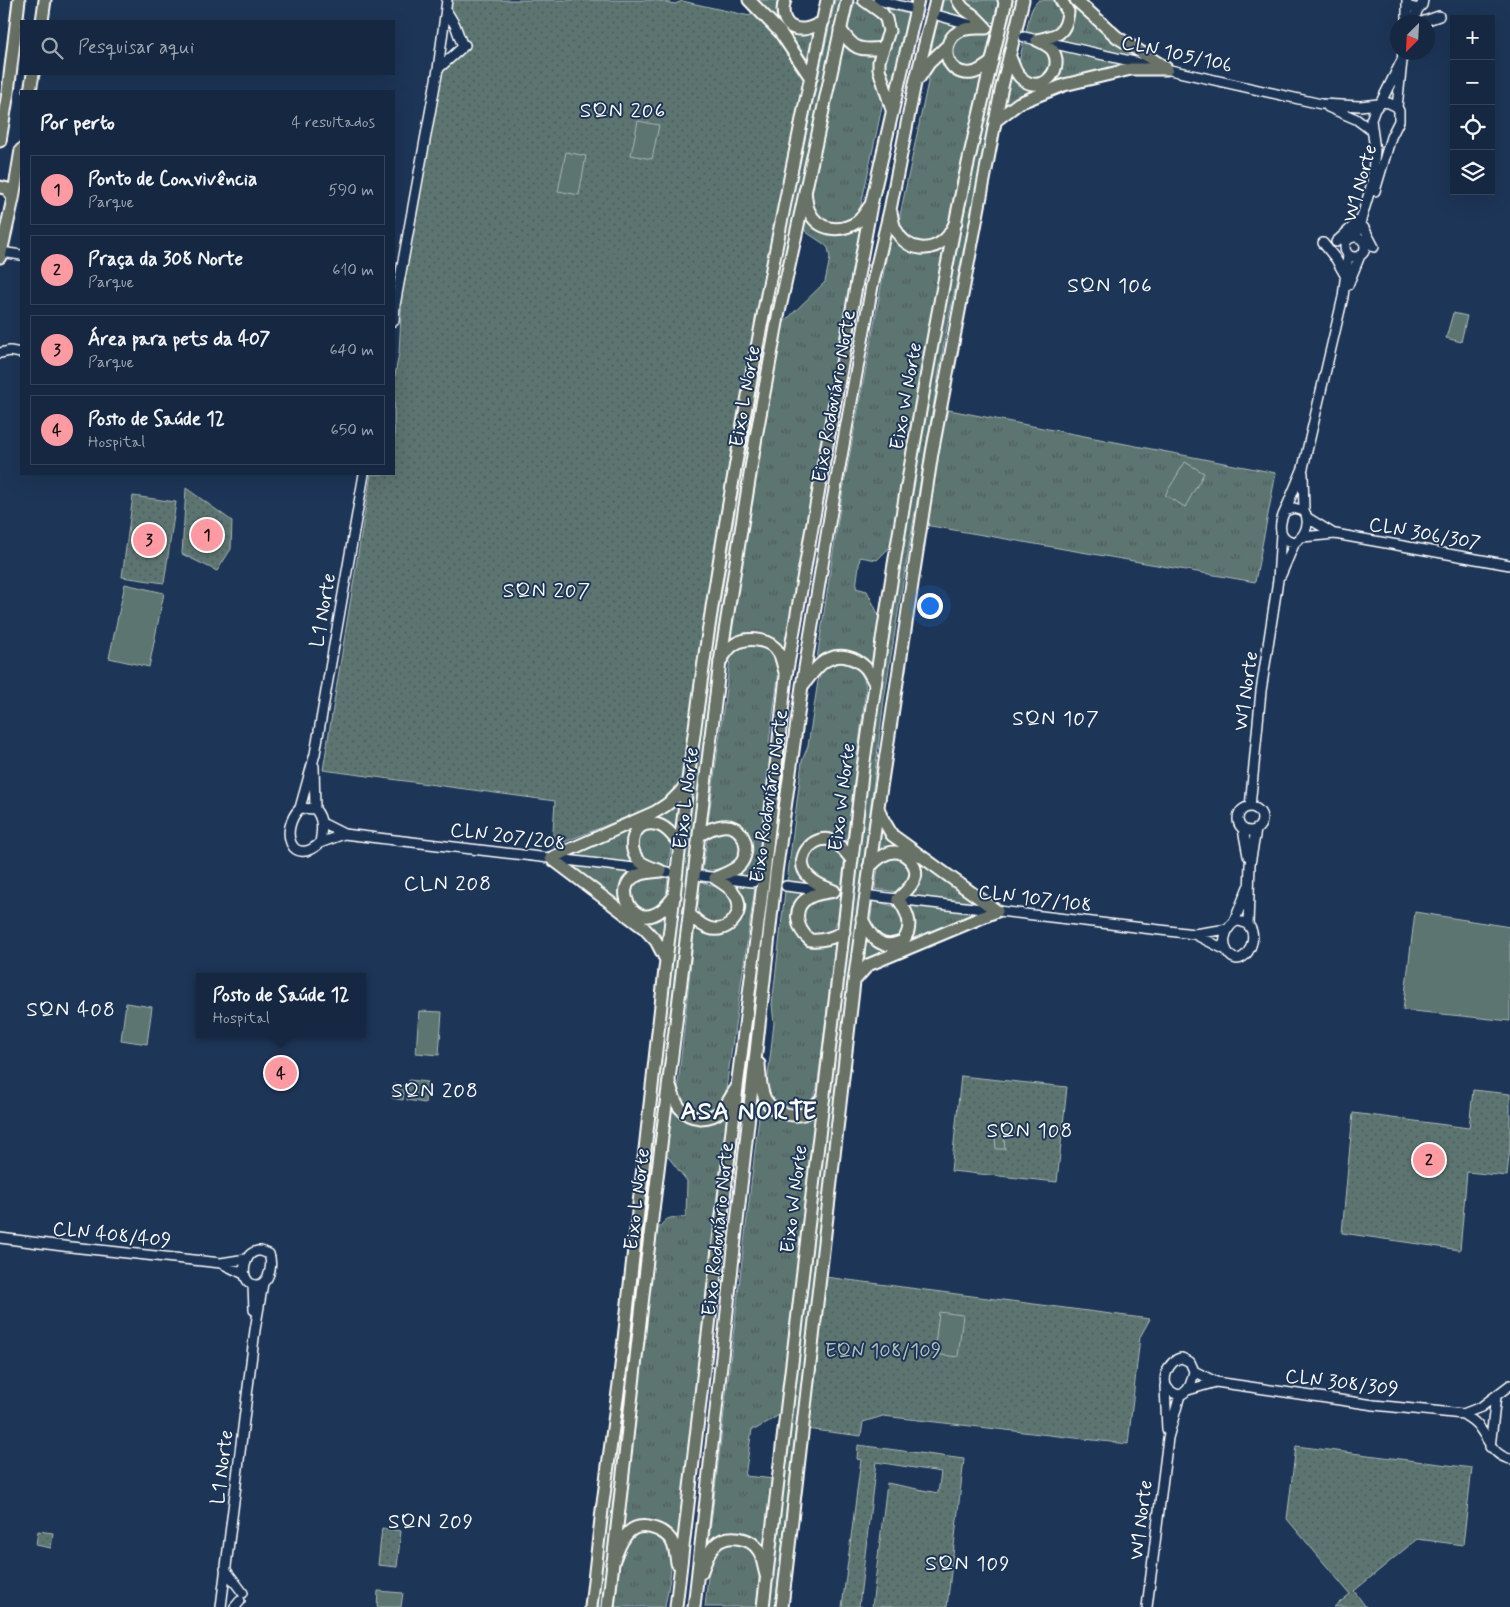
<!DOCTYPE html>
<html lang="pt">
<head>
<meta charset="utf-8">
<style>
  body { margin:0; font-family:Mynerve,sans-serif; background:#23344c; color:#f1f3f6 }
  .controls { position:absolute; right:15px; top:15px; display:grid; overflow:hidden; border-radius:0px; box-shadow:0 5px 20px #0002 }
  .controls button { width:45px; height:45px; display:grid; place-items:center; padding:0; border:0; border-bottom:1px solid #35445a; background:#162841; color:#f1f3f6; font:25px sans-serif }
  .compass { position:absolute; left:1390px; top:15px; width:45px; height:45px; border-radius:50%; background:#162841; box-shadow:0 5px 20px #0002; rotate:204deg }
  .you { position:absolute; left:929px; top:605px; width:18px; height:18px; margin:-12px; border:4px solid #fff; border-radius:50%; background:#1a73e8; box-shadow:0 0 0 8px #1a73e833 }
  .badge { display:grid; place-items:center; width:32px; height:32px; border-radius:50%; background:#ff9aa2; color:#111; font-size:16px; font-weight:700 }
  .pin { position:absolute; translate:-50% -50%; border:2px solid #fff; box-shadow:0 1px 5px #0006 }
  .popup { position:absolute; left:196px; top:973px; width:170px; height:65px; box-sizing:border-box; display:grid; place-content:center; border-radius:0px; background:#162841; filter:drop-shadow(0 1px 4px #0005); font-size:16px; white-space:nowrap; color:#9ea6b1 }
  .popup b { font-size:19px; color:#f1f3f6 }
  .popup::after { content:''; position:absolute; left:50%; top:100%; margin-left:-10px; border:10px solid transparent; border-top-color:#162841 }
  .list { margin:0; padding:0; list-style:none }
  h2 { display:flex; justify-content:space-between; align-items:center; height:65px; margin:0; padding:0 20px; font-size:21px }
  h2 small { font-size:16px; font-weight:400; color:#9ea6b1 }
  .list li { display:grid; grid-template-columns:32px 1fr auto; gap:15px; align-items:center; box-sizing:border-box; height:70px; margin:0 10px 10px; padding:0 10px; border:1px solid #35445a; border-radius:0px }
  .list b { display:block; font-size:19px; white-space:nowrap }
  .list p { margin:0; font-size:16px; white-space:nowrap; color:#9ea6b1 }
  .list em { font-size:16px; font-style:normal; color:#9ea6b1 }
  .icon { flex:none; width:28px; height:28px; fill:none; stroke:currentColor; stroke-width:2; stroke-linecap:round; stroke-linejoin:round }
  .map { position:relative; flex:none; width:1510px; height:1607px; overflow:hidden }
  .search { position:absolute; background:#162841; box-shadow:0 5px 20px #0002; left:20px; top:20px; width:375px; height:55px; display:flex; align-items:center; gap:12px; box-sizing:border-box; padding:0 18px; border-radius:0px; color:#9ea6b1; font-size:19px }
  .panel { position:absolute; background:#162841; box-shadow:0 5px 20px #0002; left:20px; top:90px; width:375px; height:385px; border-radius:0px }
  .map>svg:first-child { display:block }
  .grass { fill:url(#grass-tufts); stroke:#adbab8 }
  .park { fill:url(#park-dots); stroke:#adbab8 }
  .pitch { fill:#5b7471; stroke:#adbab8 }
  .lines { fill:none; stroke-linecap:round; stroke-linejoin:round }
  .tertiary-tunnel { stroke:#344968; stroke-width:9; stroke-dasharray:9 4.5; stroke-linecap:butt }
  .tertiary-casing { stroke:#fff; stroke-width:12 }
  .primary-casing { stroke:#fff; stroke-width:15 }
  .trunk-casing { stroke:#fff; stroke-width:15 }
  .tertiary { stroke:#1d3557; stroke-width:9 }
  .primary { stroke:#697266; stroke-width:11 }
  .trunk { stroke:#697266; stroke-width:11 }
  .labels { text-anchor:middle; stroke-width:4; stroke-linejoin:round; paint-order:stroke }
  .street-label { font-size:20px; fill:#fff; stroke:#1d3557 }
  .park-label { font-size:20px; fill:#b5c0bf; stroke:#1d3557 }
  .neighbourhood-label { font-size:21px; letter-spacing:1px; fill:#fff; stroke:#1d3557 }
  .district-label { font-size:25px; font-weight:bold; letter-spacing:1px; fill:#fff; stroke:#1d3557 }
</style>
</head>
<body>
<div class="map">
<svg width="1510" height="1607" viewBox="0 0 1510 1607">
  <defs>
    <pattern id="grass-tufts" width="24" height="20" patternUnits="userSpaceOnUse" patternTransform="scale(1.25)"><rect width="24" height="20" fill="#5b7471"/><path d="M3 7l-1-3M5 7V3M7 7l1-3M15 17l-1-3M17 17v-4M19 17l1-3" fill="none" stroke="#525c5b"/></pattern>
    <pattern id="park-dots" width="8" height="8" patternUnits="userSpaceOnUse" patternTransform="scale(1.25)"><rect width="8" height="8" fill="#5b7471"/><path d="M2 2h.1M6 6h.1" fill="none" stroke="#525c5b" stroke-width="1.8" stroke-linecap="round"/></pattern>
  </defs>
  <rect width="100%" height="100%" fill="#1d3557"/>
  <filter id="ink" filterUnits="userSpaceOnUse"><feTurbulence type="fractalNoise" baseFrequency=".02" numOctaves="2"/><feDisplacementMap in="SourceGraphic" scale="10" xChannelSelector="R" yChannelSelector="G"/><feConvolveMatrix kernelMatrix="1 2 1 2 8 2 1 2 1" color-interpolation-filters="sRGB"/></filter>
  <g filter="url(#ink)">
    <path class="grass" d="M752 0H777L776 16 785 28 818 27 809 70 806 57 794 40Z
      M835 0H842L795 208 764 364 737 517 709 709 602 1607H596L702 708 760 365 790 207Z
      M943 0H955L969 19 941 11Z
      M962 0H998L994 23 976 15Z
      M1011 0H1018L1005 54 946 332 901 594 884 700 856 924 775 1607H769C792 1418 814 1228 837 1039 852 906 867 774 887 642 921 427 961 212 1011 0Z
      M1039 0H1055L1058 2 1065 20 1052 33 1026 32C1029 20 1030 7 1039 0Z
      M1065 0H1070L1101 28 1141 58 1057 39Z
      M855 2 880 16 886 29 880 44 863 48 846 30Z
      M880 7 908 14 890 91 882 65 892 37Z
      M938 20 967 27 951 33 929 59Z
      M969 33H992C990 45 989 65 975 67 970 68 963 67 958 67L950 54C955 40 955 39 969 33Z
      M1024 40 1041 45 1050 53 1051 68 1042 79H1027L1018 66Z
      M844 42C857 54 861 57 878 52L883 102 860 210 852 221 834 226 817 216 810 201Z
      M1055 46 1135 67 1121 69 1002 112 1011 68 1015 77 1047 84Z
      M943 54 948 67 985 69 968 151 960 167 947 229 933 244 910 242 899 226 900 215 929 77 934 65Z
      M805 214C809 219 813 225 818 229 831 239 850 235 862 224 834 367 808 511 786 656 780 639 763 629 745 635 739 636 733 641 728 644L747 524 783 323 825 282 830 258 828 248 824 244 806 232 802 227Z
      M891 233C902 257 929 261 949 244L893 544 877 560 860 557 856 588 867 591 881 620 873 675 860 659 816 665 840 507Z
      M944 409 1276 473 1255 582 925 525Z
      M747 643 772 649 780 664 769 742 772 758 756 877 730 875 741 868V830H707L730 659 741 645Z
      M841 662C856 665 864 673 866 688L846 846 840 840 802 850 812 884 787 881 802 761 808 746 818 681C821 670 830 665 841 662Z
      M680 798 679 837 674 831 637 827V864L565 855Z
      M878 819 890 838 978 905 906 896 912 891 913 858 877 857Z
      M656 826 672 841 668 867 645 862 639 856 636 837 639 832Z
      M728 831 736 835 742 847 738 862 728 868 702 871 707 840 716 832Z
      M831 844 843 857 844 865 841 889 813 876 806 863C812 846 812 845 831 844Z
      M890 855 905 859 913 876 899 892 875 889 878 868Z
      M565 865 636 873 628 879 632 914 669 906 664 950Z
      M668 877 666 896 658 909 643 913 630 900C631 874 647 878 668 877Z
      M700 881 724 890 732 896 735 913 721 926 701 919C695 908 699 893 700 881Z
      M728 884 755 887 725 1096C716 1124 680 1117 678 1086L695 923 700 927 739 920Z
      M785 891 811 893C806 900 798 908 795 915 789 929 804 945 817 946 824 946 830 942 836 939L817 1089 811 1102 807 1106 798 1110H788L778 1106 770 1098 767 1085 774 1023 772 1005Z
      M840 898C838 915 840 926 825 937L806 934 801 927 803 908 812 901Z
      M873 901 897 907 907 923 897 942 878 938 870 924Z
      M905 905 977 913 865 961V931L870 940 905 943Z
      M761 1099C764 1103 767 1108 770 1112 778 1119 794 1124 804 1119 809 1116 814 1110 819 1106L784 1412 756 1429H752L745 1476 775 1479 766 1555C762 1546 759 1542 750 1537L708 1549Z
      M671 1102 685 1118 728 1110 678 1544 659 1526 622 1534 655 1233C668 1216 665 1218 686 1217L687 1181 665 1153Z
      M647 1532C683 1539 669 1580 665 1607H615C617 1591 619 1552 628 1540 633 1535 640 1533 647 1532Z
      M731 1543 748 1546C765 1562 758 1586 756 1607H705C707 1593 707 1561 716 1550 720 1546 726 1545 731 1543Z"/>
    <path class="park" d="M452 0H654L675 4 682 1 750 16 752 10 775 30 808 78 682 795 552 847 555 801 323 770 371 474H394V381L399 353 402 296 442 70 463 49 450 10Z
      M186 488 232 521 231 549 217 571 182 554Z
      M133 496 176 502 164 583 122 577Z
      M961 1076 1067 1087 1057 1182 951 1171Z
      M409 1080 427 1082 425 1103 407 1100Z
      M394 1084 405 1086 403 1100 392 1098Z
      M1473 1090 1510 1094V1147L1507 1176 1467 1172 1460 1250 1342 1233 1353 1113 1469 1128Z
      M825 1277 1150 1319 1140 1337 1128 1444 883 1416 863 1422 861 1436 806 1429Z
      M858 1445 964 1459 947 1607H872L887 1483 938 1493 941 1472 876 1462 859 1606 862 1607H842L861 1460 857 1459Z
      M1296 1446 1472 1468 1463 1545 1417 1539 1354 1591 1366 1607H1334L1350 1594 1287 1519Z
      M382 1528 401 1531 397 1567 378 1565Z
      M38 1531 53 1533 51 1548 36 1545Z"/>
    <path class="pitch" d="M638 121 659 125 652 159 631 155Z
      M566 152 586 156 579 195 558 191Z
      M1453 313 1467 316 1461 342 1446 338Z
      M1185 462 1204 473 1185 507 1165 495Z
      M125 584 164 593 149 667 109 658Z
      M1415 912 1510 927V1021L1403 1010Z
      M126 1003 152 1007 147 1044 121 1040Z
      M419 1011 442 1012 439 1055 416 1053Z
      M995 1136H1004L1005 1149H996Z
      M939 1312 963 1315 958 1357 934 1354Z
      M378 1591 403 1593 401 1607H377Z"/>
    <g class="lines">
      <path class="tertiary-tunnel" d="M834 891 872 896"/>
      <defs>
        <path id="tertiary" d="M878 0 909 8
          M1408 6 1418 9 1422 5 1423 0
          M446 10 455 25 462 44
          M940 16 976 26
          M1407 22V0
          M1413 22 1418 9
          M1422 22 1439 16
          M1024 37 1321 104 1360 106 1378 104
          M438 69 465 45
          M1328 107 1356 119 1372 131
          M1397 107 1403 52
          M1375 191 1391 137 1399 121V111L1397 107 1389 103 1381 102
          M1364 228 1374 247
          M1345 247a10 10 0 1 1 20 0a10 10 0 1 1-20 0Z
          M1356 237 1372 183 1375 150 1371 120 1375 109 1381 102 1401 62
          M1336 242 1361 219
          M1323 243 1336 259 1345 275
          M1 252 21 255
          M1348 285 1359 258
          M394 321 395 305 438 69 447 0
          M0 353 10 351 21 353
          M1303 473 1304 511
          M1294 508 1304 511C1311 521 1306 536 1295 542 1278 540 1278 525 1285 511Z
          M1285 511 1303 468 1343 297 1348 255
          M1308 518 1334 534
          M1302 537 1335 534 1510 565
          M1281 575 1295 542
          M314 766 315 809
          M1250 807 1261 691 1278 580 1281 533
          M1238 819a12 12 0 1 1 24 0a12 12 0 1 1-24 0Z
          M300 808 315 754 364 474
          M300 808 315 809C324 820 322 830 320 843 292 868 278 831 300 808Z
          M322 823 344 834 668 872
          M1243 829 1248 856
          M320 843 344 834
          M702 876 753 882
          M786 886 826 891
          M872 896 1194 934 1228 929
          M1237 921C1270 923 1243 979 1227 951 1221 941 1227 925 1237 921Z
          M1234 922 1248 887
          M1248 925 1250 864 1256 830
          M1194 934 1226 950
          M0 1238 71 1247 221 1263 246 1259
          M257 1251H261L269 1254C271 1259 271 1264 270 1270 265 1294 240 1287 245 1265 247 1258 249 1253 257 1251Z
          M221 1263 244 1274
          M253 1285 254 1310
          M1182 1358 1190 1362 1194 1371C1192 1381 1190 1391 1180 1395 1177 1394 1174 1394 1172 1392 1158 1384 1168 1359 1182 1358Z
          M1194 1371 1216 1382 1374 1405 1463 1414 1481 1407 1510 1385
          M1165 1386 1167 1430
          M1188 1390 1216 1382
          M1463 1414C1469 1418 1475 1421 1479 1427 1489 1440 1492 1455 1510 1459
          M1490 1447 1496 1396
          M225 1569 243 1593
          M221 1607 255 1330 263 1283
          M235 1607 240 1601
          M1147 1607 1168 1438 1180 1395"/>
        <path id="primary" d="M749 0 780 32 811 78
          M785 0C780 14 785 30 803 29 810 29 816 25 823 22
          M1076 0 1117 37 1166 68
          M42 21 45 0
          M1037 40C1057 36 1066 34 1068 12L1061 0
          M1010 57C1013 64 1015 72 1020 77 1040 97 1065 71 1053 51 1050 46 1043 43 1037 40
          M30 91 33 74
          M995 121 1019 103 1064 85 1131 69H1167
          M0 141 8 92 19 0
          M0 187 8 189 13 199
          M0 257 13 199 21 150
          M878 807 881 816 892 835 997 911
          M551 858 655 812C669 804 678 797 687 783
          M551 858 644 928 656 941 666 960
          M659 870C652 868 643 865 638 860 626 846 634 821 654 824 666 825 674 837 681 846
          M661 871C652 872 642 872 634 877 614 890 633 925 655 914 664 911 669 902 675 896
          M834 891C824 887 811 882 805 872 795 855 816 833 833 841 841 845 847 854 852 860
          M834 891C826 893 817 893 810 897 791 906 796 929 810 940 823 941 832 938 844 932
          M690 915C696 920 701 926 709 928 727 935 746 913 736 896 732 888 722 883 715 878 724 874 737 870 742 862 752 846 741 823 722 826 714 827 706 831 700 835
          M862 919C871 937 880 952 903 941 914 926 908 913 898 899 904 893 912 887 915 878 919 864 903 848 889 853 881 855 875 862 869 867
          M855 980 868 965 997 911
          M591 1607 602 1510 619 1384 666 960C674 900 680 840 688 780 695 727 702 673 710 620 742 412 783 206 827 0
          M608 1607 647 1260 720 662 756 437 778 317 847 0
          M763 1607 862 775C888 591 919 407 955 224 970 149 989 75 1006 0
          M782 1607 854 982 878 807 932 453 1001 91 1023 0"/>
        <path id="trunk" d="M864 0 882 13 886 19 889 31 879 61V69L892 110
          M958 0C962 9 966 10 973 15 978 19 982 24 986 28
          M1004 0 1005 3
          M986 28C978 28 970 27 962 30 937 40 945 77 972 73 979 72 986 66 992 62
          M840 29C854 49 858 51 883 48
          M919 78 929 63 946 47
          M805 191C806 197 806 205 809 211 818 231 840 233 857 222 862 218 866 211 870 206
          M891 212C892 218 893 225 896 230 907 252 933 254 948 236 951 232 953 227 956 222
          M720 662C724 655 728 648 735 644 748 636 771 639 779 653 782 658 783 666 785 672
          M802 686C810 677 818 663 829 659 841 653 856 658 865 667 869 671 872 678 875 684
          M759 1064C760 1075 760 1089 765 1099 773 1113 796 1120 810 1111 815 1107 819 1102 824 1097
          M669 1082C672 1091 674 1101 680 1108 690 1121 710 1121 722 1110 727 1104 731 1097 735 1090
          M612 1564C617 1554 620 1540 629 1532 640 1521 662 1528 671 1540 675 1546 676 1556 677 1563
          M701 1573C705 1564 708 1552 715 1545 727 1533 751 1537 759 1551 763 1558 764 1570 767 1578
          M676 1607 737 1087 761 900 786 676 813 522 871 205 918 0
          M694 1607 776 873 802 686 830 517 872 286 890 210 915 83 936 0"/>
      </defs>
      <use href="#tertiary" class="tertiary-casing"/>
      <use href="#primary" class="primary-casing"/>
      <use href="#trunk" class="trunk-casing"/>
      <use href="#tertiary" class="tertiary"/>
      <use href="#primary" class="primary"/>
      <use href="#trunk" class="trunk"/>
    </g>
  </g>
  <g class="labels">
    <g class="street-label">
      <text transform="translate(1177 53) rotate(12)" y="7">CLN 105/106</text>
      <text transform="translate(1359 183) rotate(-74)" y="7">W1 Norte</text>
      <text transform="translate(744 396) rotate(-80)" y="7">Eixo L Norte</text>
      <text transform="translate(833 396) rotate(-80)" y="7">Eixo Rodoviário Norte</text>
      <text transform="translate(905 396) rotate(-80)" y="7">Eixo W Norte</text>
      <text transform="translate(1425 533) rotate(10)" y="7">CLN 306/307</text>
      <text transform="translate(322 610) rotate(-80)" y="7">L1 Norte</text>
      <text transform="translate(1245 691) rotate(-82)" y="7">W1 Norte</text>
      <text transform="translate(768 796) rotate(-82)" y="7">Eixo Rodoviário Norte</text>
      <text transform="translate(841 797) rotate(-83)" y="7">Eixo W Norte</text>
      <text transform="translate(685 798) rotate(-83)" y="7">Eixo L Norte</text>
      <text transform="translate(508 836) rotate(7)" y="7">CLN 207/208</text>
      <text transform="translate(1035 898) rotate(7)" y="7">CLN 107/108</text>
      <text transform="translate(636 1199) rotate(-83)" y="7">Eixo L Norte</text>
      <text transform="translate(793 1199) rotate(-83)" y="7">Eixo W Norte</text>
      <text transform="translate(717 1229) rotate(-84)" y="7">Eixo Rodoviário Norte</text>
      <text transform="translate(112 1234) rotate(6)" y="7">CLN 408/409</text>
      <text transform="translate(1342 1382) rotate(7)" y="7">CLN 308/309</text>
      <text transform="translate(221 1467) rotate(-83)" y="7">L1 Norte</text>
      <text transform="translate(1140 1520) rotate(-83)" y="7">W1 Norte</text>
    </g>
    <g class="park-label">
      <text x="883" y="1357">EQN 108/109</text>
    </g>
    <g class="neighbourhood-label">
      <text x="623" y="117">SQN 206</text>
      <text x="1110" y="292">SQN 106</text>
      <text x="547" y="597">SQN 207</text>
      <text x="1056" y="725">SQN 107</text>
      <text x="448" y="890">CLN 208</text>
      <text x="71" y="1016">SQN 408</text>
      <text x="435" y="1097">SQN 208</text>
      <text x="1030" y="1137">SQN 108</text>
      <text x="431" y="1528">SQN 209</text>
      <text x="968" y="1570">SQN 109</text>
    </g>
    <g class="district-label">
      <text x="749" y="1119">ASA NORTE</text>
    </g>
  </g>
</svg>
<div class="controls">
<button>+</button>
<button>−</button>
<button><svg class="icon" aria-label="locate" viewBox="0 0 24 24"><circle cx="12" cy="12" r="6"/><path d="M12 2v4M12 18v4M2 12h4M18 12h4"/></svg></button>
<button><svg class="icon" aria-label="layers" viewBox="0 0 24 24"><path d="M12 4l9 5-9 5-9-5zM3 14l9 5 9-5"/></svg></button>
</div>
<svg class="compass" viewBox="-18 -18 36 36"><path d="M0-13l5 13h-10z" fill="#e53935"/><path d="M0 13l5-13h-10z" fill="#9ea6b1"/></svg>
<div class="you"></div>
<div class="pin badge" style="left:207px;top:535px">1</div>
<div class="pin badge" style="left:1429px;top:1160px">2</div>
<div class="pin badge" style="left:149px;top:540px">3</div>
<div class="pin badge" style="left:281px;top:1073px">4</div>
<div class="popup"><b>Posto de Saúde 12</b>Hospital</div>
<div class="search"><svg class="icon" aria-label="search" viewBox="0 0 24 24"><circle cx="10" cy="10" r="6"/><path d="M15 15l6 6"/></svg>Pesquisar aqui</div>
<section class="panel">
<h2>Por perto<small>4 resultados</small></h2>
<ul class="list">
<li><span class="badge">1</span><div><b>Ponto de Convivência</b><p>Parque</p></div><em>590 m</em></li>
<li><span class="badge">2</span><div><b>Praça da 308 Norte</b><p>Parque</p></div><em>610 m</em></li>
<li><span class="badge">3</span><div><b>Área para pets da 407</b><p>Parque</p></div><em>640 m</em></li>
<li><span class="badge">4</span><div><b>Posto de Saúde 12</b><p>Hospital</p></div><em>650 m</em></li>
</ul>
</section>
</div>
</body>
</html>
